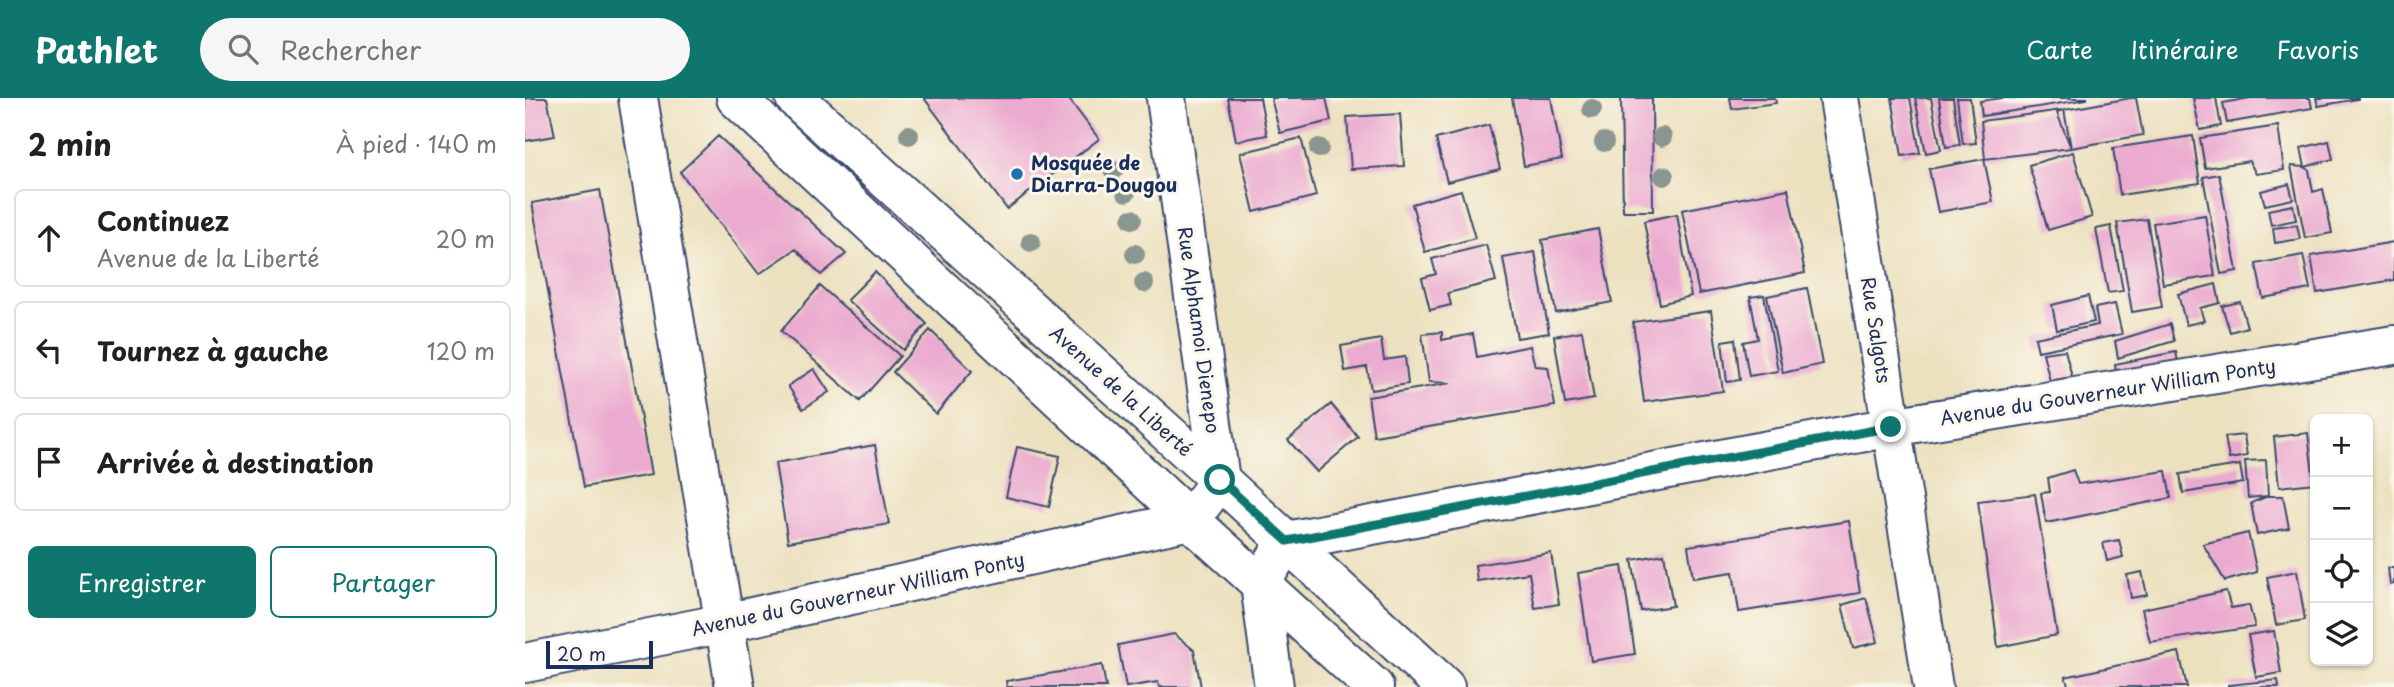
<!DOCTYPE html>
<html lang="fr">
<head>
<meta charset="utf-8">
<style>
  body { margin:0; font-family:"Playpen Sans",sans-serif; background:#f6f6f6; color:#202124 }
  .controls { position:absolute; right:21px; bottom:21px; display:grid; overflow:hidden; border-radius:10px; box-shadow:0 2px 5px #0004 }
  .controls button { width:63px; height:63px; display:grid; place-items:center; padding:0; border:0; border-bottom:2px solid #e0e0e0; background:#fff; color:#202124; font:35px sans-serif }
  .scale { position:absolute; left:21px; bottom:18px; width:107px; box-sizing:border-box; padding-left:7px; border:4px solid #1b2f5e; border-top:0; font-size:19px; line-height:24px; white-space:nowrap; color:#1b2f5e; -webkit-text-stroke:5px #fbf7ec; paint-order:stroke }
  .stop { position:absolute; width:21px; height:21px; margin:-16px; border:5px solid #0f766e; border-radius:50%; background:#fff }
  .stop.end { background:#0f766e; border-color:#fff; box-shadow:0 2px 7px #0008 }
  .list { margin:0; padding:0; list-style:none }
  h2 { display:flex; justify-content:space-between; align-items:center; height:91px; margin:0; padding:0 28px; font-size:30px }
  h2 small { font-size:23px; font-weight:400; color:#757577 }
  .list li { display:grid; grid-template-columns:46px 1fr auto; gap:21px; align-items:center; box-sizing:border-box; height:98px; margin:0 14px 14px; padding:0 14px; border:2px solid #e0e0e0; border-radius:10px }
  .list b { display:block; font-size:26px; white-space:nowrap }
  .list p { margin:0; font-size:23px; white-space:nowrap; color:#757577 }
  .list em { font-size:23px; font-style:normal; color:#757577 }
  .actions { display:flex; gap:14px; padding:21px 28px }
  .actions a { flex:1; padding:16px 0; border:2px solid #0f766e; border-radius:10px; text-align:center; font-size:24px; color:#0f766e }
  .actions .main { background:#0f766e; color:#fff }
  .icon { flex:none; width:38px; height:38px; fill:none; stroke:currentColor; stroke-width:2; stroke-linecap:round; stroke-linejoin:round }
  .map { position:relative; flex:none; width:1869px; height:589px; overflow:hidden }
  header { display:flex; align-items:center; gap:42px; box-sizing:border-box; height:98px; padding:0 35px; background:#0f766e; color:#fff }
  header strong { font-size:33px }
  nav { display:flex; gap:38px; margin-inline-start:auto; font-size:24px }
  .search { width:490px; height:63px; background:#f6f6f6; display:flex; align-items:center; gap:18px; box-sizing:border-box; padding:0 24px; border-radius:38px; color:#757577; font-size:26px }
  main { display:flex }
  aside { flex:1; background:#fff }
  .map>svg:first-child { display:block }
  .building { fill:#ebaacf }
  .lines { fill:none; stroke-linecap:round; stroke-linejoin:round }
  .minor-casing { stroke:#3a4a6d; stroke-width:42 }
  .major-casing { stroke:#3a4a6d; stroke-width:42 }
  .minor { stroke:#fff; stroke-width:38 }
  .major { stroke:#fff; stroke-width:38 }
  .tree { fill:#8a9690 }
  .route { stroke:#0f766e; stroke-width:9 }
  .poi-dot { fill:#1f6fb2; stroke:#fbf7ec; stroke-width:2.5 }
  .labels { text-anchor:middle; stroke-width:6; stroke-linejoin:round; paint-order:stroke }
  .poi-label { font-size:19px; font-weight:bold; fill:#1b2f5e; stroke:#fbf7ec; text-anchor:start }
  .street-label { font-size:19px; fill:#1b2f5e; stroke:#fbf7ec }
</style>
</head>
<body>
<header>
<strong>Pathlet</strong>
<div class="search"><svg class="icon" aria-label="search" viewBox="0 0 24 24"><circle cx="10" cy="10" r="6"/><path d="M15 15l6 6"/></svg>Rechercher</div>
<nav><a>Carte</a><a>Itinéraire</a><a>Favoris</a></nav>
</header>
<main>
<aside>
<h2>2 min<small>À pied · 140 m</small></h2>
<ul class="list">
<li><svg class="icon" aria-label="ahead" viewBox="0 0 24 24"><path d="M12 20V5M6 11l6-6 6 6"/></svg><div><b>Continuez</b><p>Avenue de la Liberté</p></div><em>20 m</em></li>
<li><svg class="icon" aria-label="left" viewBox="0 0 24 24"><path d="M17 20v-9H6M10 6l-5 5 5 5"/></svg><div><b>Tournez à gauche</b></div><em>120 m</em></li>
<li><svg class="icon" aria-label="arrive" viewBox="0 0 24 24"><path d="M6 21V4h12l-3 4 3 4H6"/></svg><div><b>Arrivée à destination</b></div></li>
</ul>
<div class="actions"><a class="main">Enregistrer</a><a>Partager</a></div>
</aside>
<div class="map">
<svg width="1869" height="589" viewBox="0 0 1869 589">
  <rect width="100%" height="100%" fill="#fbf7ec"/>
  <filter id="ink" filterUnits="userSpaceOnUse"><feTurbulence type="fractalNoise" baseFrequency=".0143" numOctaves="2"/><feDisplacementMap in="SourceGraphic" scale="14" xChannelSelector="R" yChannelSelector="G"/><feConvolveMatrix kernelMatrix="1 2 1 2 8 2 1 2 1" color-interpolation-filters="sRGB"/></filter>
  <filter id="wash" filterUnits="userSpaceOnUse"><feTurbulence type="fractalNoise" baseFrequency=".00686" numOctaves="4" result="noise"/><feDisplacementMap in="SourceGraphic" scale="28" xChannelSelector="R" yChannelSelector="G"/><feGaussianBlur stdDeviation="1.57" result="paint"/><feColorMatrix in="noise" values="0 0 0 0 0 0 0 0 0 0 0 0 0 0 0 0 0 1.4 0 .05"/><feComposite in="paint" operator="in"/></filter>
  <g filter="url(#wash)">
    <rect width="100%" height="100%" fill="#ece1bf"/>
    <g id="blocks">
      <path class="building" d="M0 0H22L30 38 0 43Z
        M399 0H543L574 41 482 111Z
        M703 0H735L742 37 711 43Z
        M746 0H801L806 23 755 35Z
        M987 0H1026L1037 61 999 68Z
        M1096 0H1127L1128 113H1098Z
        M1205 0H1250L1251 5 1207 11Z
        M1367 0H1385L1395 55 1377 58Z
        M1390 0H1406L1416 52 1401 55Z
        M1414 0H1428L1435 47 1421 49Z
        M1432 0H1445L1451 45 1438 46Z
        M1477 0H1562V1L1457 18 1455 3Z
        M1606 0H1611L1618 37 1546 50 1539 12Z
        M1668 0H1691L1696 28 1675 32Z
        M1725 0H1785L1787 10 1702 25 1698 5Z
        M1791 0H1833V1L1793 8Z
        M1537 12 1532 15 1546 50 1460 61 1456 23Z
        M875 16 879 68 826 71 822 19Z
        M964 27 975 71 922 84 911 41Z
        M1753 28 1759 72 1731 76 1724 63 1680 70 1675 40Z
        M193 38 321 156 296 177 271 151 234 176 155 74Z
        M1668 38 1675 85 1595 97 1588 50Z
        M776 40 791 98 729 114 715 55Z
        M1804 43 1808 61 1780 69 1776 50Z
        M1548 54 1567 119 1523 132 1504 67Z
        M1459 61 1468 104 1413 114 1404 71Z
        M1766 68 1780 69 1784 72 1788 94 1798 91 1807 135 1780 140Z
        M1694 76 1712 173 1696 176 1678 79Z
        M1764 86 1768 101 1740 107 1736 93Z
        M1263 91 1280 175 1174 196 1157 112Z
        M75 92 126 377 59 389 7 105Z
        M936 92 950 140 900 154 887 106Z
        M1768 107 1771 122 1746 127 1743 112Z
        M1152 116 1166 198 1135 206 1119 123Z
        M1680 117 1690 178 1638 186 1628 125Z
        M1622 121 1637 209 1607 214 1592 125Z
        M1772 127 1775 141 1750 145 1748 130Z
        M1586 128 1598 193 1583 195 1571 131Z
        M1073 131 1087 204 1031 215 1017 142Z
        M1869 144V182L1792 195 1786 158Z
        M961 147 971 183 923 195 926 207 905 212 897 180 911 176 907 161Z
        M1010 154 1024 235 992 240 978 160Z
        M1778 157 1785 191 1738 200 1731 166Z
        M350 174 402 226 378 252 322 202Z
        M1691 186 1695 205 1675 210 1679 223 1661 227 1653 196Z
        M295 188 375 258 335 303 256 233Z
        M1282 190 1297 266 1258 275 1242 198Z
        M1239 197 1253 273 1224 278 1218 244 1233 241 1225 199Z
        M1563 198 1569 224 1532 232 1527 207Z
        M1715 204 1722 229 1705 234 1697 208Z
        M1590 206 1597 236 1513 253 1510 240 1573 227 1570 210Z
        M1186 213 1198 293 1119 304 1108 224Z
        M1645 226 1649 243 1593 260 1590 243Z
        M405 232 447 273 411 316 368 274Z
        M1057 233 1069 301 1040 306 1029 238Z
        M917 234V242L948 236 952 259 1005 248 1010 268 1023 269 1030 308 849 338 843 299 926 285 904 284 897 236Z
        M856 241 859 262 880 259 883 286 846 292 842 269 820 273 816 248Z
        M1210 241 1215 282 1202 284 1197 243Z
        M1540 252 1547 279 1525 283 1518 255Z
        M1651 254 1653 264 1591 276 1590 266Z
        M289 271 304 294 278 311 263 288Z
        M806 306 833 339 792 374 763 342Z
        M1783 335 1789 385 1754 389 1749 339Z
        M1719 337 1722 358 1704 361 1700 339Z
        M350 347 364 426 263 444 250 365Z
        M492 349 535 358 524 409 481 399Z
        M1741 362 1743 398H1758L1764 430 1732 437 1726 405 1743 398 1723 400 1720 363Z
        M1715 367 1718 385 1658 395 1655 376Z
        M1548 372 1553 386 1641 373 1646 400 1521 425 1516 395 1525 394 1523 380Z
        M1510 396 1532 537 1473 549 1453 403Z
        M1324 423 1335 495 1214 514 1208 474 1168 480 1163 448Z
        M1723 435 1732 474 1700 483 1678 446Z
        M1594 442 1598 459 1582 463 1578 445Z
        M1026 455 1034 506 1010 510 1004 475 952 483 950 467Z
        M1139 456 1148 508 1116 513 1107 462Z
        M1097 468 1110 556 1066 563 1053 475Z
        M1863 470H1869V486L1865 487Z
        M1772 473 1780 522 1751 527 1742 479Z
        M1617 474 1622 497 1606 500 1602 477Z
        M1701 493 1706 510 1724 507 1730 529 1625 544 1617 511Z
        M1341 500 1353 544 1328 550 1317 507Z
        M1749 533 1756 575 1731 579 1723 537Z
        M649 536 669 552 676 589H634L633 584 601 589 593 547Z
        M1654 554 1662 589H1544L1540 579Z
        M577 567 581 589H482L481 583Z
        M1753 582 1754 589H1703V587Z"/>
    </g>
  </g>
  <g filter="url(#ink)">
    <use href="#blocks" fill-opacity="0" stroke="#3a4a6d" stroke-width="2"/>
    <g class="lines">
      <defs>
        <path id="minor" d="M113 0 210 589
          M1314 0 1408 589
          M0 565 200 525 665 422 695 382 641 0
          M749 589 735 486 762 443 1366 329 1869 247"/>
        <path id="major" d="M211 0 665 422 849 589
          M270 0 695 382 920 589"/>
      </defs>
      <use href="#minor" class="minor-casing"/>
      <use href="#major" class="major-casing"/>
      <use href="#minor" class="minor"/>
      <use href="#major" class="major"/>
    </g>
    <g class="tree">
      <circle cx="1067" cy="11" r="10"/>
      <circle cx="384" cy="37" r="10"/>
      <circle cx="1137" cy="39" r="10"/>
      <circle cx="1079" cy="44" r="10"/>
      <circle cx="794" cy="50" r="10"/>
      <circle cx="588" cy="72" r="10"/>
      <circle cx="1139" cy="78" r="10"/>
      <circle cx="601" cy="94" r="10"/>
      <circle cx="607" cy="121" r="10"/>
      <circle cx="506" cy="144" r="10"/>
      <circle cx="610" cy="156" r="10"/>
      <circle cx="619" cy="185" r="10"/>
    </g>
  </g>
  <g class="lines" filter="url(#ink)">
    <path class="route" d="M695 382 762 443 1366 329"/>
  </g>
  <circle class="poi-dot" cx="492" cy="76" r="7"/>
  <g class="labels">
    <g class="poi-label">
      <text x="506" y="72">Mosquée de<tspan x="506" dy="22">Diarra-Dougou</tspan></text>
    </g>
    <g class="street-label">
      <text transform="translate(674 232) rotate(82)" y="7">Rue Alphamoi Dienepo</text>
      <text transform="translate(1351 232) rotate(81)" y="7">Rue Salgots</text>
      <text transform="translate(596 293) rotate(42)" y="7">Avenue de la Liberté</text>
      <text transform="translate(1583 294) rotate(-9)" y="7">Avenue du Gouverneur William Ponty</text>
      <text transform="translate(333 496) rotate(-12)" y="7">Avenue du Gouverneur William Ponty</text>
    </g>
  </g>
</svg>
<div class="controls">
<button>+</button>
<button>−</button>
<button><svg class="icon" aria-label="locate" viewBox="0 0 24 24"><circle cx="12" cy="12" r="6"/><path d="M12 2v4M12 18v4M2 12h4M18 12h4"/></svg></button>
<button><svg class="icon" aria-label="layers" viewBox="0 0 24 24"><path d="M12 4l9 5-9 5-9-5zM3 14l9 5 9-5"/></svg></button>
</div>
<div class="scale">20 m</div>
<div class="stop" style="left:695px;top:382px"></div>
<div class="stop end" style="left:1366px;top:329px"></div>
</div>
</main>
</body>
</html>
